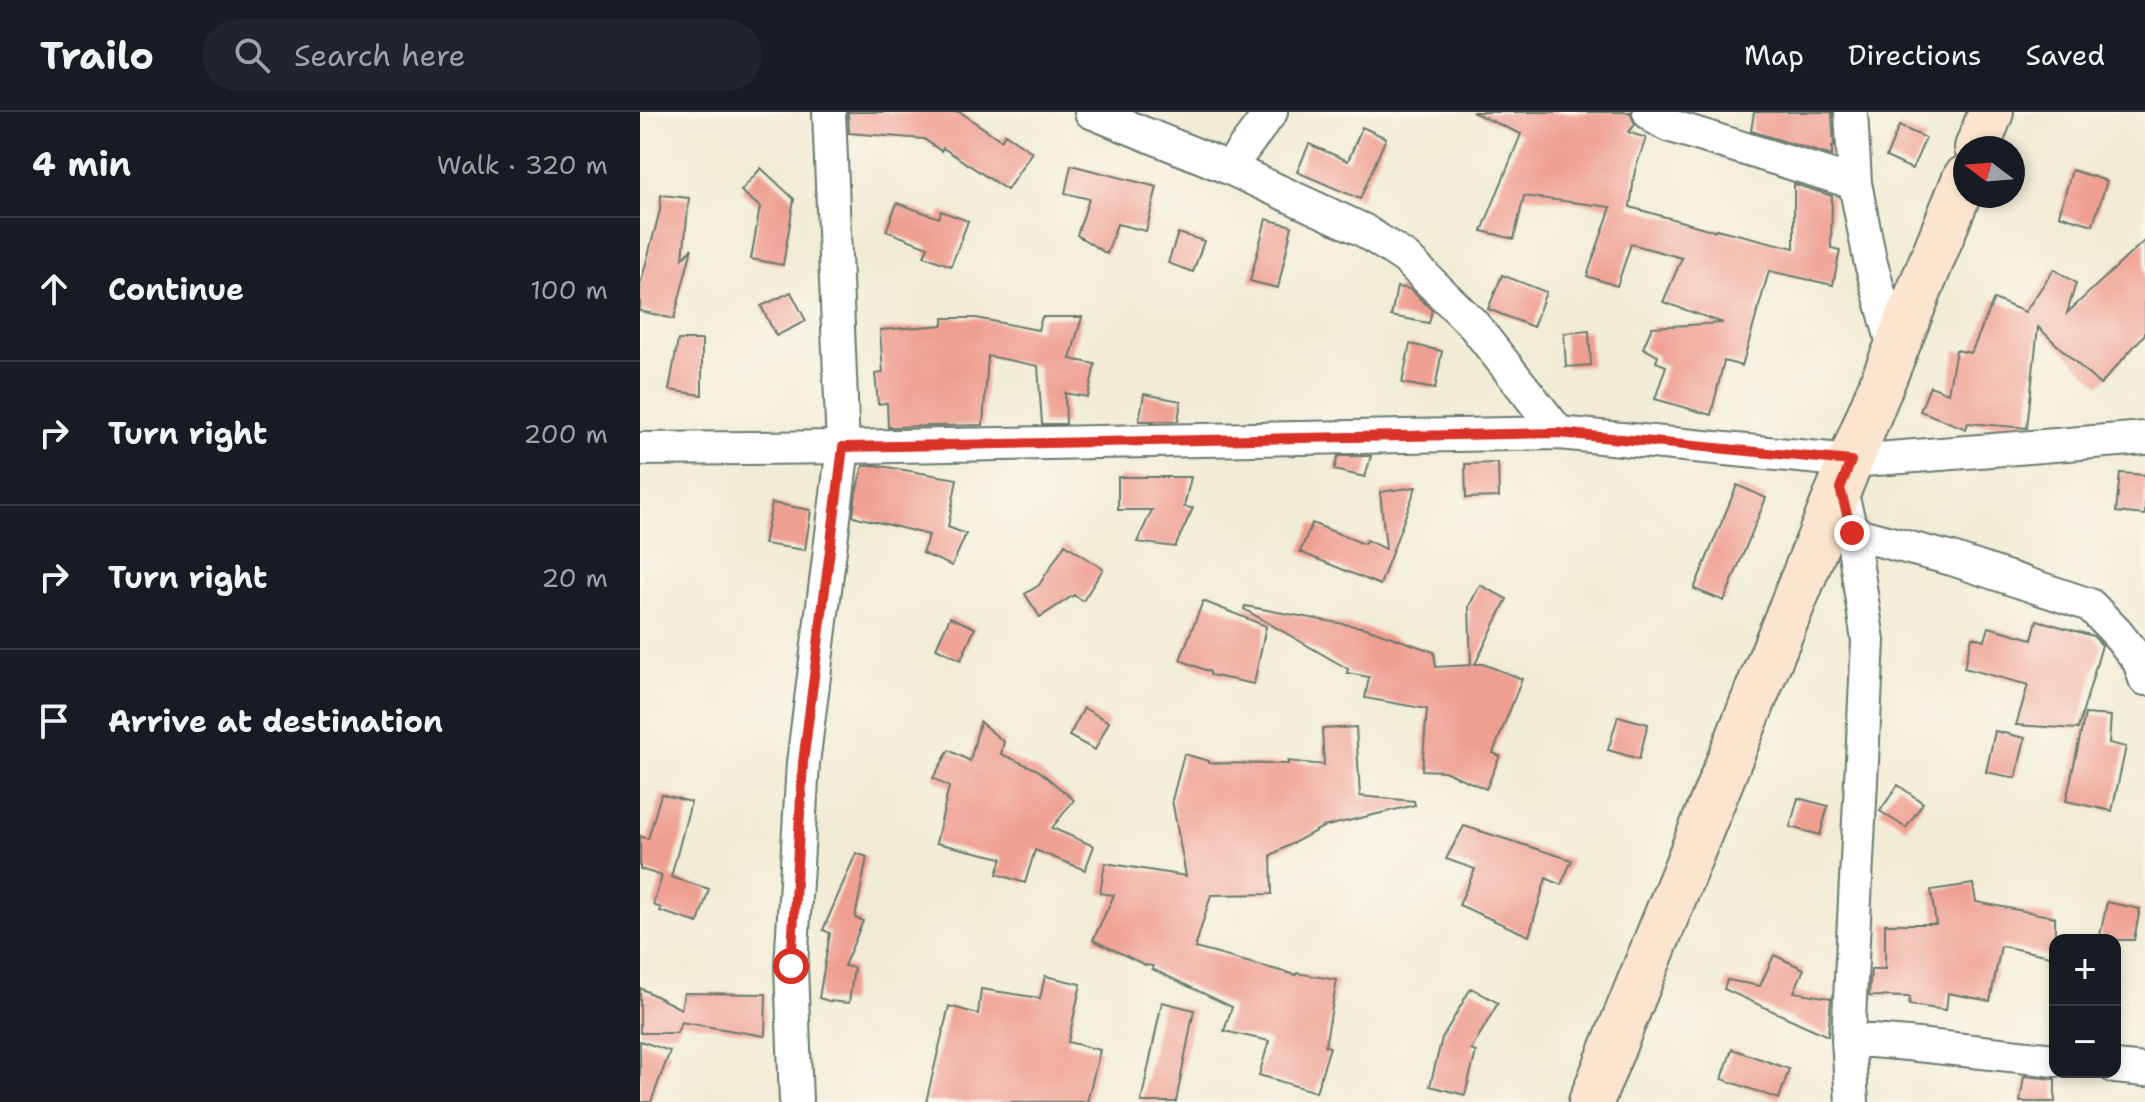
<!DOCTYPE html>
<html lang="en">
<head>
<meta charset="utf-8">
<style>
  body { margin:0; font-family:"Shantell Sans",sans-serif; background:#20242c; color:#f1f3f6 }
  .controls { position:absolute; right:24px; bottom:24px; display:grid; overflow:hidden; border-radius:16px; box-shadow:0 4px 12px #0003 }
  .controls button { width:72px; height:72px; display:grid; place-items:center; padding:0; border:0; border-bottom:2px solid #363941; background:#171b24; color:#f1f3f6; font:40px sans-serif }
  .compass { position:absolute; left:1313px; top:24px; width:72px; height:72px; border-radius:50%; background:#171b24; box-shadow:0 4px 12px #0003; rotate:286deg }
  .stop { position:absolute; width:24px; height:24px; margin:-18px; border:6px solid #d93025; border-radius:50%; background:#fff }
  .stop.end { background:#d93025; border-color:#fff; box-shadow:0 2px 8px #0008 }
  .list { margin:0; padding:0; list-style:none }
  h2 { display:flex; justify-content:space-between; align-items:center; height:104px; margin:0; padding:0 32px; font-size:34px }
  h2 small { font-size:26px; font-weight:400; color:#9ea1a6 }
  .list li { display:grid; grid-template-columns:52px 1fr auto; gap:24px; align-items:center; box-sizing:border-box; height:144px; padding:0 32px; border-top:2px solid #363941 }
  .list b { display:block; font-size:30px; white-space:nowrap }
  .list em { font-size:26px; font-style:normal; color:#9ea1a6 }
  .icon { flex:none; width:44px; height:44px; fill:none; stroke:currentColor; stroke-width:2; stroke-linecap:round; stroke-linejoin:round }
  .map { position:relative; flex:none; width:1505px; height:990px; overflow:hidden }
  header { display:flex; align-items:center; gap:48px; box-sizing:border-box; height:112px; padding:0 40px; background:#171b24; border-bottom:2px solid #363941 }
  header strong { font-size:38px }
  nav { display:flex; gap:44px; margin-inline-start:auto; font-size:28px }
  .search { width:560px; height:72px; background:#20242c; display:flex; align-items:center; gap:20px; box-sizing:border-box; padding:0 28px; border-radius:44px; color:#9ea1a6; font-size:30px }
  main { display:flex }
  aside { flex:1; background:#171b24 }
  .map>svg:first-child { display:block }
  .building { fill:#ef9f92 }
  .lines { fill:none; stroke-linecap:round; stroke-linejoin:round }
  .street-casing { stroke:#697a6d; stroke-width:36 }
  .secondary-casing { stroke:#697a6d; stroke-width:48 }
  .street { stroke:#fff; stroke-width:32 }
  .secondary { stroke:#fce5cf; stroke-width:44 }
  .route { stroke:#d93025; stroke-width:10 }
</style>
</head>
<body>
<header>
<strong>Trailo</strong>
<div class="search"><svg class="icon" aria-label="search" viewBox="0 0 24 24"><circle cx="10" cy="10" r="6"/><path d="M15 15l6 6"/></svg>Search here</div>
<nav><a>Map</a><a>Directions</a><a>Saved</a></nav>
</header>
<main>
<aside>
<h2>4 min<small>Walk · 320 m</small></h2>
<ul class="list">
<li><svg class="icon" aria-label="ahead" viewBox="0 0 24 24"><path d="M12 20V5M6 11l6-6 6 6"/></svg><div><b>Continue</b></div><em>100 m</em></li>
<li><svg class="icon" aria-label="right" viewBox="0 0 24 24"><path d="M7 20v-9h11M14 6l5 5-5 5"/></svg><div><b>Turn right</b></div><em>200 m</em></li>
<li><svg class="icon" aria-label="right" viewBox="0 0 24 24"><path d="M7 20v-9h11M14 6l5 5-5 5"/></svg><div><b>Turn right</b></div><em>20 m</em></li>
<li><svg class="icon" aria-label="arrive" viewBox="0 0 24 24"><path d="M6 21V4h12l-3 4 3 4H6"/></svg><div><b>Arrive at destination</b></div></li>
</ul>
</aside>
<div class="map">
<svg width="1505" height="990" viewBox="0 0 1505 990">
  <rect width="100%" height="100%" fill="#fbf7ec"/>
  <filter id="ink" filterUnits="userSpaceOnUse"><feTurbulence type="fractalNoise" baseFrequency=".0125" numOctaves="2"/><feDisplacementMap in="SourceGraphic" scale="16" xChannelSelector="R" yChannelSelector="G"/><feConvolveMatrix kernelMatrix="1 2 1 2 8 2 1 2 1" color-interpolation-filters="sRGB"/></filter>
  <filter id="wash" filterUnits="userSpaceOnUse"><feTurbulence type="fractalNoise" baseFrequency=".006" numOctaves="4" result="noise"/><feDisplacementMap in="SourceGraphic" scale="32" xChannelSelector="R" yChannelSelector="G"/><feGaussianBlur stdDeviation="1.8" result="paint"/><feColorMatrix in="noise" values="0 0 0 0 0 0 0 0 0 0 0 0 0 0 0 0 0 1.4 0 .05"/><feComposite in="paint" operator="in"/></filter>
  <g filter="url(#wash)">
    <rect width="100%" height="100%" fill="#f2ecd6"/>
    <g id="blocks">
      <path class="building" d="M208 0H320L361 28 365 22 392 40 367 78 303 36 301 39 284 27 209 21Z
        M832 0H990L995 13 988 20 1006 26 995 58 990 95 1075 119 1076 117 1154 136V72L1192 84 1191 136 1200 138 1193 173 1129 159 1102 254 1084 249 1071 303 1015 287 1026 254 1016 250 1018 244 1003 236 1012 215 1083 211 1023 190 1042 146 991 132 977 174 947 164 971 95 884 84 874 127 842 119 881 22Z
        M1114 0H1192L1194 35H1192V44L1111 19Z
        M1259 14 1286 26 1272 57 1246 45Z
        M722 15 746 26 720 87 657 60 669 32 708 49Z
        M431 53 517 75 506 119 477 112 467 142 437 123 449 87 425 81Z
        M121 56 154 87 143 153 111 147 120 95 101 79Z
        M1432 58 1467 69 1453 113 1419 103Z
        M21 83 49 86 43 146 52 136 34 207 0 199V174L20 98Z
        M257 91 299 106 301 99 328 109 311 154 284 144 288 135 246 119Z
        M626 107 652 114 638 176 610 169Z
        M538 121 564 129 553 160 528 151Z
        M1505 128V222L1460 273 1398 215 1387 316 1328 311 1326 317 1280 299 1290 274 1308 281 1316 238 1331 241 1354 187 1385 200 1414 157 1436 171 1427 201Z
        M862 163 906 180 893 215 848 197Z
        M757 175 770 177 792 198 789 211 751 204Z
        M151 180 166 209 136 224 121 194Z
        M402 205H442L430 247 455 252 448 285 425 281 426 312H402L398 254 348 244 343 313 248 315 247 291 238 292 235 262 243 261 240 218 303 213V206H336L398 218Z
        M949 219 951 253 926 255 924 221Z
        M38 228H62V283L29 278Z
        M770 232 802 239 795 277 762 271Z
        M504 282 541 289 538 309H499Z
        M698 344H731L725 365 694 358Z
        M858 351 859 385 826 386 825 352Z
        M235 353 317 367 308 415 326 422 312 454 282 441 289 423 213 404 216 380 223 354Z
        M1480 361 1505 363V403L1476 400Z
        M478 365H551L544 395 553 396 535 435 497 430 512 398H478Z
        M1097 373 1126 386 1084 489 1054 477Z
        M776 375 740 473 660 440 672 411 724 432 726 428 746 437 740 380Z
        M132 391 171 398 165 438 124 432Z
        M425 432 463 457 443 489 434 483 400 505 385 482 399 473Z
        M840 473 867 487 835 552H843L882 567 853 641 860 644 846 677 804 659 782 658 787 597 725 586 729 565 707 561 708 557 604 497 605 494 726 516 794 540 796 555 831 553 829 494Z
        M563 489 626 514 614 572 570 563V560L540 548Z
        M310 505 335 516 321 548 296 536Z
        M1397 508 1453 524 1462 533 1438 617 1376 613 1388 573 1324 556 1332 525 1345 528 1349 515 1392 527Z
        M444 596 469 610 455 638 429 624Z
        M1445 602 1471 604 1469 631 1486 635 1472 699 1426 689Z
        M978 604 1008 612 999 647 968 638Z
        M340 610 364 630 361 642 398 658 434 688 412 716 454 734 445 758 395 738 385 771 357 762 362 746 296 731 309 675 293 666 309 638 330 649Z
        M716 615 720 684 774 689 775 693 683 715 631 743 632 782 571 783 555 836 656 863 657 861 697 868 685 934 690 935 676 980 619 963 629 929 584 919 592 895 512 857 513 854 505 853 453 828 474 783 460 781 465 751 546 764 532 688 544 642 569 649V651L648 652V649L684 653 682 617Z
        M1355 619 1385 626 1376 666 1346 660Z
        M1258 673 1283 691 1266 716 1240 699Z
        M21 682 51 690 31 765 69 777 58 811 20 799 21 796 13 793 22 764 0 757V724L8 727Z
        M1158 686 1188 694 1180 723 1150 715Z
        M824 714 932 748 921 773 906 766 889 824 819 793 835 757 806 747Z
        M216 741 227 745 215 806 223 809 204 854 214 856 209 891 189 889 179 886 190 821 183 818Z
        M1333 772 1336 790 1415 805V845L1361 834 1350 889 1308 881 1306 898 1269 893 1270 885 1229 884 1231 857H1245V812H1296L1291 778Z
        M1467 790 1500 797 1494 828H1459Z
        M1134 843 1164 857 1154 880 1191 886 1188 924 1084 877 1087 868 1120 874Z
        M405 864 441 872 428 930 460 938 447 990H286L309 894 338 902 341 877 400 886Z
        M0 876 41 897 44 881 126 882 125 924 41 910 37 921H0Z
        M831 876 858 891 831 938 836 940 825 983 790 974 802 926Z
        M522 890 554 898 536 990H501Z
        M0 929 30 939 11 990H0Z
        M1092 937 1149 957 1139 987 1082 967Z
        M1384 964 1415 967V990H1380Z"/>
    </g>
  </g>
  <g filter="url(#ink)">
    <use href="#blocks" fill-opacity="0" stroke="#697a6d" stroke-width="2"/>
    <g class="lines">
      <defs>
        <path id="street" d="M451 0 589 56 723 118 766 146 833 212 919 321
          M1009 0 1012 4 1028 13 1215 71
          M1211 0 1215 71 1230 148 1255 239
          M589 56 631 0
          M0 337 203 335 919 321 1211 349 1505 326
          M1200 376 1212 421 1228 529 1208 927 1212 990
          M1212 421 1312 447 1450 493 1476 520 1499 549 1505 567
          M1208 927 1268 932 1415 948
          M1475 955 1505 958
          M156 990 151 854 163 651 203 335 189 0"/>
        <path id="secondary" d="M1337 36 1351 0
          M951 990 1325 66"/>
      </defs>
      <use href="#street" class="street-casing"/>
      <use href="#secondary" class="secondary-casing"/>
      <use href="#street" class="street"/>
      <use href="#secondary" class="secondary"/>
    </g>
  </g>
  <g class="lines" filter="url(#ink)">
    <path class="route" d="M151 854 163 651 203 335 919 321 1211 349 1200 376 1212 421"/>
  </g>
</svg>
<div class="controls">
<button>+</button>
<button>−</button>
</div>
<svg class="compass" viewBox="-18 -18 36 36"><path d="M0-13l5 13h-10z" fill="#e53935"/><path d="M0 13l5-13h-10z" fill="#9ea1a6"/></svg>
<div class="stop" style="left:151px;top:854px"></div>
<div class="stop end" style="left:1212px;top:421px"></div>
</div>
</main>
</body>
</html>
